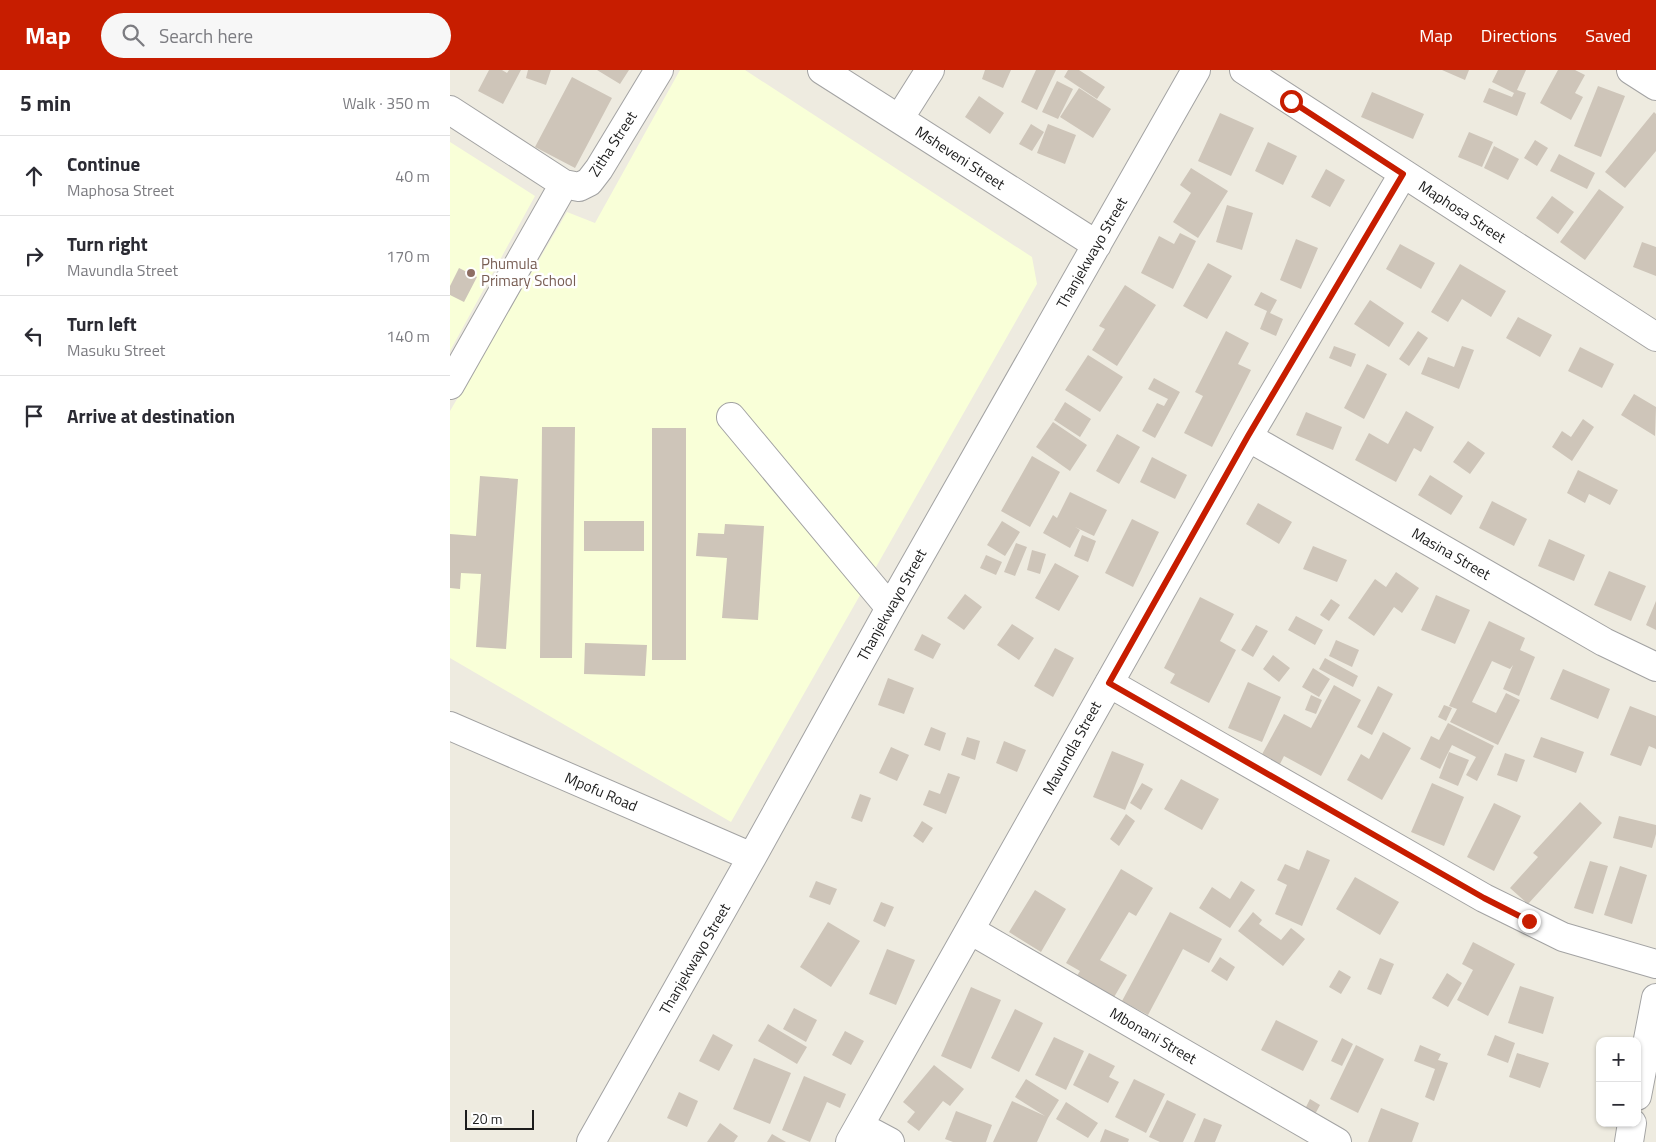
<!DOCTYPE html>
<html lang="en">
<head>
<meta charset="utf-8">
<style>
  body { margin:0; font-family:"Titillium Web",sans-serif; background:#f7f7f7; color:#2b2b33 }
  .controls { position:absolute; right:15px; bottom:15px; display:grid; overflow:hidden; border-radius:10px; box-shadow:0 1px 4px #0004 }
  .controls button { width:45px; height:45px; display:grid; place-items:center; padding:0; border:0; border-bottom:1px solid #e1e1e2; background:#fff; color:#2b2b33; font:25px sans-serif }
  .scale { position:absolute; left:15px; bottom:12px; width:69px; box-sizing:border-box; padding-left:5px; border:2px solid #1c1c1c; border-top:0; font-size:14px; line-height:18px; white-space:nowrap; color:#1c1c1c; -webkit-text-stroke:4px #fff; paint-order:stroke }
  .stop { position:absolute; width:15px; height:15px; margin:-11px; border:4px solid #c71d00; border-radius:50%; background:#fff }
  .stop.end { background:#c71d00; border-color:#fff; box-shadow:0 1px 5px #0008 }
  .list { margin:0; padding:0; list-style:none }
  h2 { display:flex; justify-content:space-between; align-items:center; height:65px; margin:0; padding:0 20px; font-size:21px }
  h2 small { font-size:16px; font-weight:400; color:#7c7c81 }
  .list li { display:grid; grid-template-columns:32px 1fr auto; gap:15px; align-items:center; box-sizing:border-box; height:80px; padding:0 20px; border-top:1px solid #e1e1e2 }
  .list b { display:block; font-size:19px; white-space:nowrap }
  .list p { margin:0; font-size:16px; white-space:nowrap; color:#7c7c81 }
  .list em { font-size:16px; font-style:normal; color:#7c7c81 }
  .icon { flex:none; width:28px; height:28px; fill:none; stroke:currentColor; stroke-width:2; stroke-linecap:round; stroke-linejoin:round }
  .map { position:relative; flex:none; width:1206px; height:1072px; overflow:hidden }
  header { display:flex; align-items:center; gap:30px; box-sizing:border-box; height:70px; padding:0 25px; background:#c71d00; color:#fff }
  header strong { font-size:24px }
  nav { display:flex; gap:28px; margin-inline-start:auto; font-size:18px }
  .search { width:350px; height:45px; background:#f7f7f7; display:flex; align-items:center; gap:12px; box-sizing:border-box; padding:0 18px; border-radius:28px; color:#7c7c81; font-size:19px }
  main { display:flex }
  aside { flex:1; background:#fff }
  .map>svg:first-child { display:block }
  .education { fill:#f9ffd8 }
  .building { fill:#cec5b9 }
  .lines { fill:none; stroke-linecap:round; stroke-linejoin:round }
  .minor-casing { stroke:#a3a3a3; stroke-width:30 }
  .minor { stroke:#fff; stroke-width:28 }
  .route { stroke:#c71d00; stroke-width:6 }
  .education-dot { fill:#8d6e63; stroke:#fff; stroke-width:2 }
  .labels { text-anchor:middle; stroke-width:5; stroke-linejoin:round; paint-order:stroke }
  .street-label { font-size:15px; fill:#1c1c1c; stroke:#fff }
  .education-label { font-size:15px; fill:#785e54; stroke:#fff; text-anchor:start }
</style>
</head>
<body>
<header>
<strong>Map</strong>
<div class="search"><svg class="icon" aria-label="search" viewBox="0 0 24 24"><circle cx="10" cy="10" r="6"/><path d="M15 15l6 6"/></svg>Search here</div>
<nav><a>Map</a><a>Directions</a><a>Saved</a></nav>
</header>
<main>
<aside>
<h2>5 min<small>Walk · 350 m</small></h2>
<ul class="list">
<li><svg class="icon" aria-label="ahead" viewBox="0 0 24 24"><path d="M12 20V5M6 11l6-6 6 6"/></svg><div><b>Continue</b><p>Maphosa Street</p></div><em>40 m</em></li>
<li><svg class="icon" aria-label="right" viewBox="0 0 24 24"><path d="M7 20v-9h11M14 6l5 5-5 5"/></svg><div><b>Turn right</b><p>Mavundla Street</p></div><em>170 m</em></li>
<li><svg class="icon" aria-label="left" viewBox="0 0 24 24"><path d="M17 20v-9H6M10 6l-5 5 5 5"/></svg><div><b>Turn left</b><p>Masuku Street</p></div><em>140 m</em></li>
<li><svg class="icon" aria-label="arrive" viewBox="0 0 24 24"><path d="M6 21V4h12l-3 4 3 4H6"/></svg><div><b>Arrive at destination</b></div></li>
</ul>
</aside>
<div class="map">
<svg width="1206" height="1072" viewBox="0 0 1206 1072">
  <rect width="100%" height="100%" fill="#eeebe0"/>
  <path class="education" d="M230 0H295L582 187 587 214 281 752 0 588V341L117 142 145 153Z
    M0 72 85 126 0 281Z"/>
  <path class="building" d="M39 0H52L57 3 59 0H71L53 34 28 21Z
    M78 0H101L96 15 76 8Z
    M147 0H179L170 14Z
    M535 0H561L553 18 532 9Z
    M586 0H606L587 40 571 32Z
    M618 0H629L655 17 647 29 614 7Z
    M992 0H1019L1015 10Z
    M1048 0H1076L1067 20 1076 23 1067 46 1033 32 1039 18 1062 27 1064 23 1042 12Z
    M1108 0H1125L1135 5 1125 23 1133 27 1121 50 1090 33Z
    M122 7 162 28 125 98 85 77Z
    M607 11 623 19 608 49 592 42Z
    M1148 16 1175 26 1151 87 1124 76Z
    M629 18 661 39 643 68 610 47Z
    M922 22 974 44 963 69 911 47Z
    M529 26 554 43 540 64 515 47Z
    M1204 42 1206 44V81L1175 118 1155 102Z
    M770 43 804 58 781 106 748 91Z
    M581 54 594 62 582 81 569 74Z
    M598 54 626 65 615 94 587 83Z
    M1019 62 1043 72 1032 97 1008 87Z
    M1085 70 1098 78 1087 96 1074 88Z
    M818 72 847 86 833 115 805 101Z
    M1044 76 1069 89 1058 110 1034 98Z
    M1109 84 1145 103 1137 119 1100 101Z
    M741 98 778 121 748 168 723 152 741 123 730 115Z
    M876 99 895 110 880 137 861 127Z
    M1149 119 1174 137 1135 190 1110 172Z
    M1102 126 1124 142 1108 164 1086 148Z
    M777 135 803 143 792 180 766 172Z
    M730 163 746 171 723 219 691 203 709 166 724 174Z
    M846 169 868 178 851 219 830 210Z
    M1192 172 1206 177V206L1183 197Z
    M950 174 985 193 971 219 936 199Z
    M758 193 782 206 757 249 733 236Z
    M1010 194 1056 221 1041 247 1012 229 998 252 981 242Z
    M9 198 27 207 14 232 0 225V216Z
    M675 215 706 235 667 296 642 280 655 259 649 256Z
    M811 222 827 230 820 243 833 249 826 266 810 259 817 241 804 235Z
    M920 230 954 253 939 277 904 254Z
    M1068 247 1102 265 1090 287 1056 268Z
    M776 261 799 273 788 294 801 300 762 377 734 363 753 326 745 322Z
    M968 261 978 268 959 296 949 289Z
    M884 276 906 284 901 297 879 288Z
    M1012 276 1024 280 1009 319 971 304 978 287 1004 297Z
    M1130 277 1164 294 1152 318 1118 301Z
    M638 285 673 307 650 342 615 320Z
    M917 294 937 304 914 349 894 338Z
    M704 308 730 322 705 368 692 361 707 333 714 336 718 329 698 319Z
    M1184 324 1206 337 1205 366 1171 345Z
    M615 332 641 349 630 367 604 350Z
    M956 341 984 357 971 382 964 378 946 412 905 390 919 363 938 374Z
    M856 342 892 357 883 380 846 365Z
    M1133 349 1144 357 1122 391 1102 377 1112 361 1121 367Z
    M603 352 637 375 620 401 586 377Z
    M92 357H125L122 588H90Z
    M202 358H236V590H202Z
    M667 364 690 377 669 414 646 401Z
    M1018 371 1035 383 1020 404 1003 392Z
    M582 386 610 402 580 457 551 441Z
    M702 387 737 405 725 429 690 412Z
    M1128 400 1168 420 1160 435 1139 424 1135 433 1117 423Z
    M980 405 1013 426 1001 445 968 425Z
    M30 406 68 409 56 579 26 577 31 504 11 503 10 519 0 518V464L26 466Z
    M620 422 657 440 644 466 625 457 630 460 620 478 593 463 603 445 607 448Z
    M1042 431 1077 449 1064 476 1029 458Z
    M808 433 842 452 829 474 796 454Z
    M682 449 709 462 683 517 655 503Z
    M134 451H194V481H134Z
    M552 451 570 462 555 486 537 475Z
    M275 454 314 456 308 550 272 548 277 488 246 486 248 463 274 464Z
    M632 465 646 471 638 492 624 486Z
    M1099 469 1135 485 1124 511 1088 496Z
    M566 473 577 477 565 506 554 502Z
    M863 476 897 490 887 512 853 499Z
    M582 480 596 484 590 504 577 500Z
    M536 485 552 492 546 505 530 498Z
    M605 493 629 506 609 541 585 528Z
    M1159 501 1196 516 1181 551 1144 535Z
    M946 502 969 518 952 543 944 537 924 566 898 548 925 509 936 517Z
    M515 524 532 537 514 560 497 548Z
    M986 525 1020 540 1005 574 971 560Z
    M750 527 784 544 770 571 786 580 759 633 720 613 725 604 714 598Z
    M881 529 890 535 879 551 870 545Z
    M1206 531V560L1196 555Z
    M846 546 873 560 865 575 838 560Z
    M1039 551 1075 568 1070 580 1085 587 1069 626 1053 619 1063 595 1060 599 1042 591 1022 632 1046 643 1056 623 1070 630 1048 675 1000 652 1007 639 999 636Z
    M562 554 584 568 569 590 547 575Z
    M806 555 818 561 803 587 791 580Z
    M472 564 491 574 483 589 464 580Z
    M886 570 909 580 902 597 879 586Z
    M135 573 197 575 195 606 134 604Z
    M605 578 624 588 603 627 584 616Z
    M823 585 840 598 829 612 813 599Z
    M875 588 908 606 903 617 869 599Z
    M863 598 880 609 869 627 852 617Z
    M1113 599 1160 619 1148 649 1100 629Z
    M438 608 464 618 454 644 428 635Z
    M798 612 831 627 812 672 778 658Z
    M884 615 911 630 871 706 834 686 828 698 810 688 834 644 861 658Z
    M928 616 943 624 922 665 907 657Z
    M861 625 872 630 866 644 855 640Z
    M994 635 1002 638 996 651 988 647Z
    M1180 636 1206 646V679L1199 676 1191 696 1160 685Z
    M998 653 1044 676 1027 711 1016 705 1026 687 1002 675 990 699 970 689 981 666 989 670Z
    M481 657 496 663 490 681 474 675Z
    M933 662 961 678 932 730 897 710 911 684 919 689Z
    M517 667 530 671 525 690 511 685Z
    M1091 667 1134 682 1126 703 1083 687Z
    M554 671 576 680 567 702 546 693Z
    M441 677 459 685 447 711 429 703Z
    M662 681 694 694 675 740 643 727Z
    M999 682 1019 690 1008 716 989 708Z
    M1055 683 1075 690 1067 712 1047 705Z
    M498 703 510 707 496 744 473 735 479 720 490 724Z
    M731 709 769 729 752 760 714 739Z
    M692 713 703 719 691 740 680 733Z
    M982 713 1014 727 994 776 961 762Z
    M410 724 421 728 412 752 401 748Z
    M1130 732 1152 753 1078 834 1060 818 1088 787 1083 783Z
    M1044 733 1071 746 1044 801 1017 787Z
    M676 744 685 751 669 776 660 769Z
    M1169 746 1206 755V764L1202 778 1163 768Z
    M472 751 483 758 473 773 463 766Z
    M857 780 880 790 852 856 825 844 837 815 827 810 835 794 849 800Z
    M1140 791 1158 796 1143 844 1124 838Z
    M1170 796 1197 805 1182 854 1154 845Z
    M671 799 703 818 686 846 679 842 650 890 677 905 660 934 623 912 630 901 616 893Z
    M905 807 949 832 930 865 886 839Z
    M366 811 387 819 380 835 359 827Z
    M791 811 805 820 780 858 749 838 762 817 780 829Z
    M585 820 616 839 591 882 559 862Z
    M431 832 444 837 435 857 423 851Z
    M720 842 772 869 759 893 733 879 698 945 672 931Z
    M803 842 812 850 809 854 831 870 841 858 855 869 833 896 788 861Z
    M378 852 410 871 381 917 350 897Z
    M1023 872 1065 894 1038 946 1007 930 1023 900 1012 894Z
    M437 879 465 890 446 935 419 924Z
    M770 887 785 897 777 911 761 901Z
    M930 888 944 894 931 925 917 919Z
    M889 900 901 907 891 924 879 917Z
    M997 903 1012 913 998 937 982 928Z
    M1070 916 1104 927 1093 964 1058 953Z
    M521 917 551 930 521 999 491 986Z
    M344 938 367 950 356 972 333 959Z
    M565 939 593 953 569 1002 541 988Z
    M826 950 868 971 853 1001 811 980Z
    M318 954 357 977 347 994 308 971Z
    M395 961 414 971 401 995 382 985Z
    M263 964 283 975 269 1001 249 991Z
    M1045 965 1065 973 1058 993 1037 985Z
    M604 967 634 981 616 1020 585 1005Z
    M892 968 903 974 892 996 881 991Z
    M906 975 934 989 908 1043 880 1029Z
    M970 975 991 984 988 990 998 993 984 1031 975 1027 985 999 964 991Z
    M639 983 665 996 659 1007 669 1012 658 1033 623 1015Z
    M1067 983 1099 993 1090 1018 1059 1007Z
    M304 988 341 1003 320 1054 283 1039Z
    M484 995 514 1019 500 1036 493 1031 469 1061 457 1052 465 1042 453 1032Z
    M354 1006 396 1024 390 1038 377 1032 360 1072 332 1060Z
    M576 1009 609 1030 598 1048 587 1072H543L562 1031 595 1046 565 1027Z
    M684 1009 715 1024 696 1063 665 1047Z
    M229 1022 248 1031 237 1057 217 1048Z
    M860 1029 870 1035 863 1048 853 1043Z
    M717 1030 746 1044 733 1072H710L699 1067Z
    M616 1032 648 1053 638 1068 606 1049Z
    M931 1038 969 1053 962 1072H918Z
    M506 1041 542 1055 536 1072H503L495 1069Z
    M754 1048 772 1055 765 1072H744Z
    M270 1053 288 1066 284 1072H257Z
    M655 1059 679 1069 678 1072H650Z
    M322 1064 336 1072H317Z"/>
  <g class="lines">
    <defs>
      <path id="minor" d="M372 0 647 175
        M794 0 1206 267
        M1181 0 1206 16
        M0 40 114 114 129 117 139 112 149 99 209 0
        M449 49 480 0
        M0 315 114 114
        M281 347 440 538
        M798 367 1154 572 1206 597
        M659 613 1034 828 1113 867 1206 894
        M0 656 302 787
        M520 860 887 1072
        M1187 1026 1206 928
        M410 1056 440 1072
        M141 1072 302 787 440 538 746 0
        M400 1072 798 367 953 104
        M1179 1072 1182 1053"/>
    </defs>
    <use href="#minor" class="minor-casing"/>
    <use href="#minor" class="minor"/>
  </g>
  <g class="lines">
    <path class="route" d="M841 31 953 104 798 366 659 613 1034 828 1079 851"/>
  </g>
  <circle class="education-dot" cx="21" cy="203" r="5"/>
  <g class="labels">
    <g class="street-label">
      <text transform="translate(163 74) rotate(-57)" y="5">Zitha Street</text>
      <text transform="translate(510 88) rotate(33)" y="5">Msheveni Street</text>
      <text transform="translate(1012 142) rotate(33)" y="5">Maphosa Street</text>
      <text transform="translate(642 183) rotate(-60)" y="5">Thanjekwayo Street</text>
      <text transform="translate(1001 484) rotate(30)" y="5">Masina Street</text>
      <text transform="translate(442 535) rotate(-61)" y="5">Thanjekwayo Street</text>
      <text transform="translate(622 678) rotate(-61)" y="5">Mavundla Street</text>
      <text transform="translate(151 722) rotate(23)" y="5">Mpofu Road</text>
      <text transform="translate(245 889) rotate(-60)" y="5">Thanjekwayo Street</text>
      <text transform="translate(703 966) rotate(30)" y="5">Mbonani Street</text>
    </g>
    <g class="education-label">
      <text x="31" y="199">Phumula<tspan x="31" dy="17">Primary School</tspan></text>
    </g>
  </g>
</svg>
<div class="controls">
<button>+</button>
<button>−</button>
</div>
<div class="scale">20 m</div>
<div class="stop" style="left:841px;top:31px"></div>
<div class="stop end" style="left:1079px;top:851px"></div>
</div>
</main>
</body>
</html>
